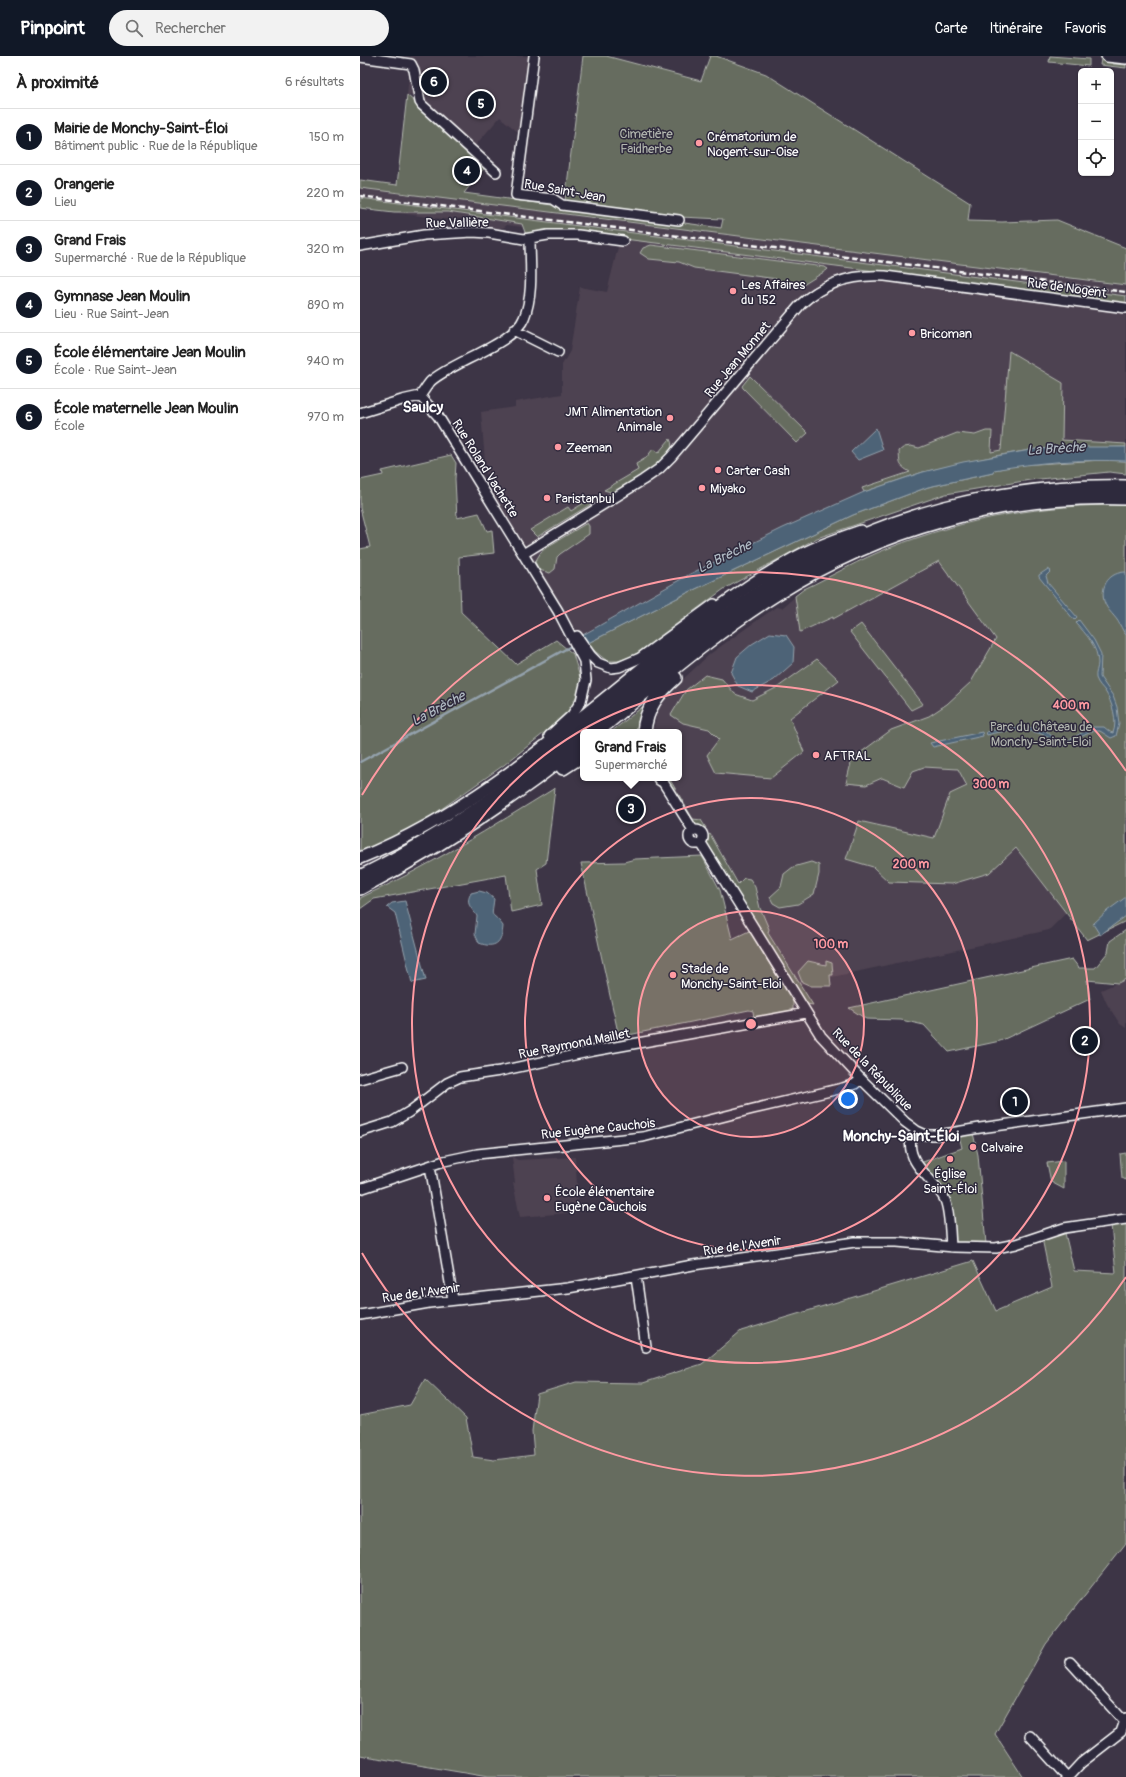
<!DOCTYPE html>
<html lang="fr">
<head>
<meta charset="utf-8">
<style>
  body { margin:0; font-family:Pangolin,sans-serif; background:#f2f2f2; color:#222 }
  .controls { position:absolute; right:12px; top:12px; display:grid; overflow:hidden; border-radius:6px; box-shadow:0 1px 3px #0004 }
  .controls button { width:36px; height:36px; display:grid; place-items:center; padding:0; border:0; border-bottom:1px solid #e0e0e0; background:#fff; color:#222; font:20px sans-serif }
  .you { position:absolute; left:488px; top:1043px; width:14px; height:14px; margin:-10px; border:3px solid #fff; border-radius:50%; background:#1a73e8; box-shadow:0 0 0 6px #1a73e833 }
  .badge { display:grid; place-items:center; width:26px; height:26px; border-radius:50%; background:#111827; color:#fff; font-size:13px; font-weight:700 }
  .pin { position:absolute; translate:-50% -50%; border:2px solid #fff; box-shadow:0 1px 4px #0006 }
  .popup { position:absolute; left:220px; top:673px; width:102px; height:52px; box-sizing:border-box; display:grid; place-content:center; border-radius:6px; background:#fff; filter:drop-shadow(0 1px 3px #0005); font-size:13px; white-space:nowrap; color:#767676 }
  .popup b { font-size:15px; color:#222 }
  .popup::after { content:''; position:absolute; left:50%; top:100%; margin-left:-8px; border:8px solid transparent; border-top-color:#fff }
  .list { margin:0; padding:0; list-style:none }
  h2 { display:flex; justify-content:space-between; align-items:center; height:52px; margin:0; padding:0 16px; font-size:17px }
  h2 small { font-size:13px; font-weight:400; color:#767676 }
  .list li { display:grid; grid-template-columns:26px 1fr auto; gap:12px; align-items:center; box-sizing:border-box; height:56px; padding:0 16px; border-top:1px solid #e0e0e0 }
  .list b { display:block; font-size:15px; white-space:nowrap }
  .list p { margin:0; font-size:13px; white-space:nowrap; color:#767676 }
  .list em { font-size:13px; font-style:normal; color:#767676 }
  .icon { flex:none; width:22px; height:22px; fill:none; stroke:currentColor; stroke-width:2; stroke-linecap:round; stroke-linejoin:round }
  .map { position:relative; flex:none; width:766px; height:1721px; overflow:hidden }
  header { display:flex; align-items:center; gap:24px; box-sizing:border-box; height:56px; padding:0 20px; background:#111827; color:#fff }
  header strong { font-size:19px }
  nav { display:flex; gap:22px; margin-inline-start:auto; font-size:14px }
  .search { width:280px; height:36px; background:#f2f2f2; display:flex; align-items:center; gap:10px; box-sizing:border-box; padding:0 14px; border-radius:22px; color:#767676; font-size:15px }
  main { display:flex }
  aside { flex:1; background:#fff }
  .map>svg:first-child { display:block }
  .built { fill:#4e4251 }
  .green { fill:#666c5f; stroke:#b2b6af }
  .water { fill:#4d6477; stroke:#94a2ad }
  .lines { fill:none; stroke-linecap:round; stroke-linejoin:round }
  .stream { stroke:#94a2ad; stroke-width:2.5 }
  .minor-casing { stroke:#fff; stroke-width:12 }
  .major-casing { stroke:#fff; stroke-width:14 }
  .highway-casing { stroke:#fff; stroke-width:16 }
  .minor { stroke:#2f2a3d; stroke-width:9 }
  .major { stroke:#2f2a3d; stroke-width:11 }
  .highway { stroke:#2f2a3d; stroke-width:13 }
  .rail { stroke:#fff; stroke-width:2.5; stroke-dasharray:6 3; stroke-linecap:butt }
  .ring { fill:none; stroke:#ff9aa2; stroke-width:2 }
  .poi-dot { fill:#ff9aa2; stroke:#2f2a3d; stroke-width:1.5 }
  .labels { text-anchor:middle; stroke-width:3; stroke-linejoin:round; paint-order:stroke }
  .park-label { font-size:13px; fill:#b2b6af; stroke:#2f2a3d }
  .poi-label { font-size:13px; fill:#fff; stroke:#2f2a3d; text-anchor:start }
  .street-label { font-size:13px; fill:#fff; stroke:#2f2a3d }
  .water-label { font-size:14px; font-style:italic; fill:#afb9c2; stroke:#2f2a3d }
  .quarter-label { font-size:15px; font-weight:bold; fill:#fff; stroke:#2f2a3d }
  .centre { fill:#ff9aa2; stroke:#2f2a3d; stroke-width:2 }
  .ring-label { font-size:12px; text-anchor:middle; font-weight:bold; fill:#ff9aa2; stroke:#2f2a3d; stroke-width:3; stroke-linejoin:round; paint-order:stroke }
</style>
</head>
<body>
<header>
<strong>Pinpoint</strong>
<div class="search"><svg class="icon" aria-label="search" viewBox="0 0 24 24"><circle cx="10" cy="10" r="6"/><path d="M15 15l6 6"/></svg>Rechercher</div>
<nav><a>Carte</a><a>Itinéraire</a><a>Favoris</a></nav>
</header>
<main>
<aside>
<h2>À proximité<small>6 résultats</small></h2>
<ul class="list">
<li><span class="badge">1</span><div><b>Mairie de Monchy-Saint-Éloi</b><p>Bâtiment public · Rue de la République</p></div><em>150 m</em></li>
<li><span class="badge">2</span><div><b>Orangerie</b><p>Lieu</p></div><em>220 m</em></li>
<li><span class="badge">3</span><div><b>Grand Frais</b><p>Supermarché · Rue de la République</p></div><em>320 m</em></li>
<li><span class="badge">4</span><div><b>Gymnase Jean Moulin</b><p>Lieu · Rue Saint-Jean</p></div><em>890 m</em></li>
<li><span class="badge">5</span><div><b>École élémentaire Jean Moulin</b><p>École · Rue Saint-Jean</p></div><em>940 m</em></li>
<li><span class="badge">6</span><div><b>École maternelle Jean Moulin</b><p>École</p></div><em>970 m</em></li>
</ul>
</aside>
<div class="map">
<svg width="766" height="1721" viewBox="0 0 766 1721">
  <rect width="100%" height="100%" fill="#3d3546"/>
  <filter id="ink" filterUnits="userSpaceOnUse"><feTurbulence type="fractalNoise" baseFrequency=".025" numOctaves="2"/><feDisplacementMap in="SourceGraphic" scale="8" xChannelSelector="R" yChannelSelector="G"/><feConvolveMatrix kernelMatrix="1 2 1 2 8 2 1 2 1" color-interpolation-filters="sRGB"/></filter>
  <g filter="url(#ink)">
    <path class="built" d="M51 0H168L158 76 140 61 113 92 63 45 62 37 47 39Z
      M0 124 644 208 646 214 766 229V240L716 234 650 230 651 242 766 257V388L701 384 703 327 641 394 566 410 502 432 504 436 423 472 354 506 218 581 128 442 121 356 155 351V346L202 338V309L210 295 220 231 247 236 260 183 166 179 163 171 147 169 143 172 113 173V162L84 163 0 152Z
      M563 480 636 583 611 626 587 648 570 660 626 753 706 857 689 874 440 928 367 810 361 797 341 764 333 763 309 722H319V676H293L296 662 293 658 304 641 350 598 416 551 422 552 444 533 528 492Z
      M766 923V972L760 968 747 948 741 934Z
      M152 1101 158 1104 215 1101 219 1156 160 1161 153 1127H155Z"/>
    <path class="green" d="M223 0H246L341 25 350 0H356L406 18 610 147 608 165 642 166 697 164 766 192V229L0 132V124L37 129 47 39 126 110 104 137 361 172 363 163 320 161 205 145Z
      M690 0 729 3V10L689 6Z
      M741 3 752 6 753 8 766 9V12L740 9Z
      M0 142 766 240V247L233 179H166L162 168 88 156H34L0 152Z
      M291 189 465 211 468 213 467 214 443 229 428 228 417 223 334 212 319 206 289 203 280 197 283 192Z
      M649 295 703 327 702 384 766 388V391L676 393 635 400 563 416 504 436 502 432 550 416C538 409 540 408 539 395L544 391 551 390 559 392 597 377 615 379 626 375H632L631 396 641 394Z
      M390 320 448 377 437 387 383 332 382 330Z
      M310 383C322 402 267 429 254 437L244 434 278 414 276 408 286 402 293 393 298 397Z
      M91 399 96 407 95 423 97 462 119 457 127 475 132 474 134 497 99 501 101 556 156 608 196 584 213 598 222 628 208 658 144 709 10 803 0 808V493L10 491 0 452V424L23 419 22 415Z
      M743 404 766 405V418L749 416 670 424 586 438 457 482 364 533 273 600 258 605H247L226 588 327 537 493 459 568 431 633 417 634 414 659 409Z
      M235 440 236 445 177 481 170 474 208 451 211 455Z
      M766 449V865L727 884 656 792 629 817 592 828 529 826 513 811 486 803 499 765 574 782 590 738 607 730 598 713 564 711 553 715 544 731 522 722 506 729 486 727 492 703 531 674 569 660 587 648 611 626 636 583 579 505 473 563V561L440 576 435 540 444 533C472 520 500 503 529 492 606 462 683 448 766 449Z
      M227 467 229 470V478L200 498 197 501 195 513 190 517 179 514 175 506 181 496 187 491Z
      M501 568 563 648 551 654 490 576Z
      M457 603 479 624 430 662 444 696 411 722 356 717 347 699 359 683 349 673 323 667 311 659 326 634 345 619 362 623 375 638 392 644 418 631Z
      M286 648 278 665V676H251Z
      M306 722H309L333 763 341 764 346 772 342 773 337 772Z
      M195 732 186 807 177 813 182 849 151 856 146 819 14 843 0 853V842C68 811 132 771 195 732Z
      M350 778 378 828 384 822 390 823 395 831 400 852 409 873 408 877 453 949 447 948 345 786 346 781Z
      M342 800 360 834 372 883 389 875 433 945V953L431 955 394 962 393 955 389 954 259 981 221 807 264 806 275 803Z
      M451 806 459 809V818L454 838 438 848 420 851 413 847 410 841 421 831 424 818 433 811Z
      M766 874V923L758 927 727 924 730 943 640 985 589 996 564 969 541 964 506 963 489 952 712 903 719 912H735L748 896 750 885Z
      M448 905 466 909V905L472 907 473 919H470L471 930H451L442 926 438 916Z
      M613 1077 618 1099 626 1188H597L595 1186 590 1140 560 1107 602 1092 599 1079Z
      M766 1097V1124L762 1122 760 1098Z
      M704 1105V1133L691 1126 687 1107Z
      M766 1166V1487L686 1588 635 1678 663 1721H128L0 1699V1359L50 1349 65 1323 106 1362 113 1401 134 1404 174 1399 172 1375 177 1338 216 1326 283 1327 342 1308 381 1275 613 1205 636 1255 692 1231 682 1182 705 1177 714 1215 756 1217 751 1169Z"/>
    <path class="water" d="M516 372 523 394 498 404 491 396Z
      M726 391H766V405C722 403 677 406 634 414L633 417 568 431 493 459 327 537 226 588 221 580 330 518 423 472 504 436 563 416 603 406 676 393Z
      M688 513 691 515 686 520 688 527 717 561 714 564 679 521V519Z
      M766 516V579C763 576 762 572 760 569 756 560 747 555 744 545 740 529 750 516 766 516Z
      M719 564 734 584 741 598 740 621 753 640 757 651 759 668 756 680 751 682 740 675H733L702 690C695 689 691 682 684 679 667 672 643 674 627 679L626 676C640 672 672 668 686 675 692 679 696 687 704 687L732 671H744L750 676 753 677C758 665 752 646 745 635 742 631 738 628 736 622 735 617 738 612 738 607 738 591 726 578 716 567Z
      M410 577 426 579 434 591 433 607 414 624 392 636 378 630 371 617 377 601 392 588Z
      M622 676 623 680 573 691 570 687Z
      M119 835 127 837 134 843C131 866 131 853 143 870 142 887 135 893 119 887L115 878 117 860C111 851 105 848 111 837Z
      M766 841V860L740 879 733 868 747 855Z
      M45 845 66 924 52 927 35 857 27 851 32 847Z"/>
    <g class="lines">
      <path class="stream" d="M0 706 213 589"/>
      <defs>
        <path id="minor" d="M174 0 156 139 193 143 202 149 319 164
          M0 1 51 8 54 14 60 46 62 49 136 116
          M0 190 64 179 112 176 129 177 164 183 188 179H218L263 185
          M154 274 198 296
          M60 340 78 360 198 555 224 605 226 624 221 645 212 659 189 680
          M60 340C64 335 67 329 71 325 92 306 154 288 164 262 174 238 170 207 170 182
          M0 357 42 344 60 340
          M163 498 283 424 299 413 311 401 441 248C465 226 493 218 525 220L766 252
          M217 580 231 600 238 607 251 612 259 611 280 602 354 548
          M301 723 333 774
          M329 781a7 7 0 1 1 14 0a7 7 0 1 1-14 0Z
          M341 787 461 980 501 1023 545 1066 557 1075 566 1079H578L620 1072 766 1052
          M0 1023 42 1011
          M557 1075 551 1083C546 1109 576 1124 585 1144 590 1156 590 1178 591 1191
          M0 1076 32 1066 49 1056 87 1027 100 1021 140 1015 233 995 446 957
          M70 1110 93 1244
          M0 1133 84 1105 117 1098 283 1081 393 1053 483 1032 495 1028 501 1023
          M276 1220 286 1291
          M0 1259 69 1247 208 1232 333 1209 495 1186H537L594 1191 636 1192 656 1188 704 1172 766 1163
          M710 1606 764 1665
          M670 1680 707 1721
          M708 1721 721 1707 761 1676 766 1662"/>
        <path id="major" d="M747 0 766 2
          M0 802C114 756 206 673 301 597 341 565 381 532 426 507 449 493 475 484 501 475"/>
        <path id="highway" d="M236 676C294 629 352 578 416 538 519 473 644 437 766 442
          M284 676C286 652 298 637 315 622
          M203 712 223 699
          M300 722 301 723
          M0 821C66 789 128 748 186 703 263 644 335 577 417 525 520 459 644 428 766 431
          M0 832C80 791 153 742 223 686"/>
      </defs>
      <use href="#minor" class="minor-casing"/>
      <use href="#major" class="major-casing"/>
      <use href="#highway" class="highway-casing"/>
      <use href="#minor" class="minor"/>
      <use href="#major" class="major"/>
      <use href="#highway" class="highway"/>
      <path class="rail" d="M0 140 766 236"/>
    </g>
  </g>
  <circle cx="391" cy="968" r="113" fill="#ff9aa2" fill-opacity=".12"/>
  <g class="ring">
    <circle cx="391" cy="968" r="113"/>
    <circle cx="391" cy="968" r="226"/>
    <circle cx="391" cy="968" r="339"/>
    <path d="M766 1221A452 452 0 0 1 2 1197M2 739A452 452 0 0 1 766 715"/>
  </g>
  <g class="poi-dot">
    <circle cx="339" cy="87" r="4"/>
    <circle cx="373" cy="235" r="4"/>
    <circle cx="552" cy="277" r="4"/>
    <circle cx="310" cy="362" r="4"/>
    <circle cx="198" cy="391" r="4"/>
    <circle cx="358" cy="414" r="4"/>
    <circle cx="342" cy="432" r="4"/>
    <circle cx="187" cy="442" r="4"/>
    <circle cx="456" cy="699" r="4"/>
    <circle cx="313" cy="919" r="4"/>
    <circle cx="613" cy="1091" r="4"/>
    <circle cx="590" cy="1103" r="4"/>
    <circle cx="187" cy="1142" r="4"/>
  </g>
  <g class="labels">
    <g class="park-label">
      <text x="286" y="82">Cimetière<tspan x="286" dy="15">Faidherbe</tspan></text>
      <text x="681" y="675">Parc du Château de<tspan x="681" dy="15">Monchy-Saint-Eloi</tspan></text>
    </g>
    <g class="poi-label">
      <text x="347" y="85">Crématorium de<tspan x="347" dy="15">Nogent-sur-Oise</tspan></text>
      <text x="381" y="233">Les Affaires<tspan x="381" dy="15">du 152</tspan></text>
      <text x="560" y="282">Bricoman</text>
      <text x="302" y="360" text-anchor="end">JMT Alimentation<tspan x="302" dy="15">Animale</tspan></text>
      <text x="206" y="396">Zeeman</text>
      <text x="366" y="419">Carter Cash</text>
      <text x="350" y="437">Miyako</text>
      <text x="195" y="447">Paristanbul</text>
      <text x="464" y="704">AFTRAL</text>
      <text x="321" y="917">Stade de<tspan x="321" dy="15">Monchy-Saint-Eloi</tspan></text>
      <text x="621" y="1096">Calvaire</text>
      <text x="590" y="1122" text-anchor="middle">Église<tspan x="590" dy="15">Saint-Éloi</tspan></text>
      <text x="195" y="1140">École élémentaire<tspan x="195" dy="15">Eugène Cauchois</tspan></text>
    </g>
    <g class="street-label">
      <text transform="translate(205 134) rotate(10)" y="5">Rue Saint-Jean</text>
      <text transform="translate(97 166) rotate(-1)" y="5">Rue Vallière</text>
      <text transform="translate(707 231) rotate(8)" y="5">Rue de Nogent</text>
      <text transform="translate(377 303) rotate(-50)" y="5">Rue Jean Monnet</text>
      <text transform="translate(126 412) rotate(58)" y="5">Rue Roland Vachette</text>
      <text transform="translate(214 987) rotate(-11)" y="5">Rue Raymond Maillet</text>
      <text transform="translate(513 1013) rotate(46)" y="5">Rue de la République</text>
      <text transform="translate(238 1072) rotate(-6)" y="5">Rue Eugène Cauchois</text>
      <text transform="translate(382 1189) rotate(-8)" y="5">Rue de l'Avenir</text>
      <text transform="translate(61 1236) rotate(-8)" y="5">Rue de l'Avenir</text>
    </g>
    <g class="water-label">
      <text transform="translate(696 392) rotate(-4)" y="5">La Brèche</text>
      <text transform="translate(364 500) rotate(-26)" y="5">La Brèche</text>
      <text transform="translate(78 652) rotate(-28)" y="5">La Brèche</text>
    </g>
    <g class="quarter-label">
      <text x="63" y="356">Saulcy</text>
      <text x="541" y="1085">Monchy-Saint-Éloi</text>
    </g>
  </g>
  <circle cx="391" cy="968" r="6" class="centre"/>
  <g class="ring-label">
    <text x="711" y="653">400 m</text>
    <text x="631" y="732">300 m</text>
    <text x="551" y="812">200 m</text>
    <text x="471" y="892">100 m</text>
  </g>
</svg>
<div class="controls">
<button>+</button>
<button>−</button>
<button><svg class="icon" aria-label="locate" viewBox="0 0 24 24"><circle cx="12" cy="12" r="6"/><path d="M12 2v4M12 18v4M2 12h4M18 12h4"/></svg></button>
</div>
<div class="you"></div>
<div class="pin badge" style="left:655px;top:1046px">1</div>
<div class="pin badge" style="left:725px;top:985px">2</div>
<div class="pin badge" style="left:271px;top:753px">3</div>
<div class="popup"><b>Grand Frais</b>Supermarché</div>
<div class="pin badge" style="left:107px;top:115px">4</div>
<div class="pin badge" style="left:121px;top:48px">5</div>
<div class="pin badge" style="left:74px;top:26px">6</div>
</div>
</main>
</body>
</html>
